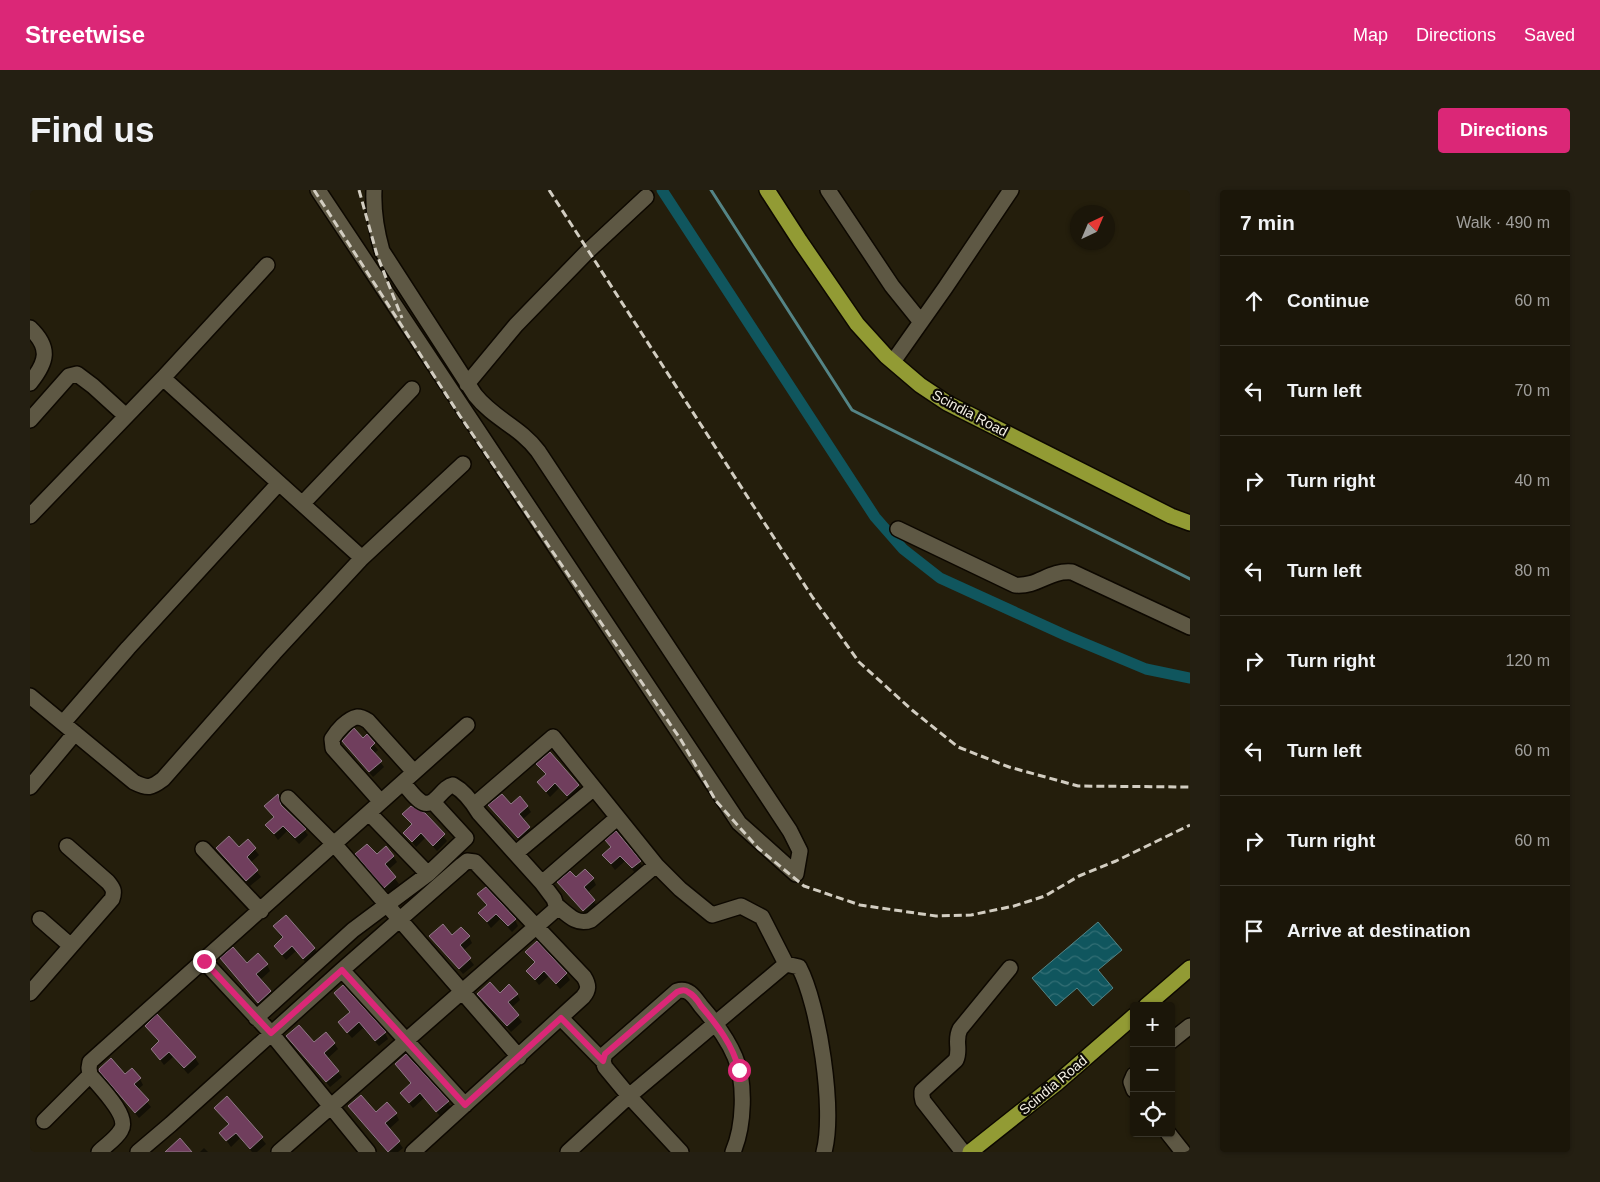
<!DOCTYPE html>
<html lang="en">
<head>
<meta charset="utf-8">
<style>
  body { margin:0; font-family:Helvetica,sans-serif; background:#241f12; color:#f1f3f6 }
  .controls { position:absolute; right:15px; bottom:15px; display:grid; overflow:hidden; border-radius:5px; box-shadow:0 1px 4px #0004 }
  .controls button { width:45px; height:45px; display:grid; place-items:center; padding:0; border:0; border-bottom:1px solid #39352a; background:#1b1609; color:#f1f3f6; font:25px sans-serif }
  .compass { position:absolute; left:1040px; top:15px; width:45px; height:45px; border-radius:50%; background:#1b1609; box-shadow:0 1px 4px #0004; rotate:44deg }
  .stop { position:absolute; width:15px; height:15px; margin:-11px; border:4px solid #db2777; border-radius:50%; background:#fff }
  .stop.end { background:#db2777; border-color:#fff; box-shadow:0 1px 5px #0008 }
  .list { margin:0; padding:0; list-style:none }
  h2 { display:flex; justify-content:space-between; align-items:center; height:65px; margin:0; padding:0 20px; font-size:21px }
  h2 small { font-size:16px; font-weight:400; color:#a09f9c }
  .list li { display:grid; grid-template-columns:32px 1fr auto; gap:15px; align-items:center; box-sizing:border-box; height:90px; padding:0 20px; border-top:1px solid #39352a }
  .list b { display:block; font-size:19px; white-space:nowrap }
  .list em { font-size:16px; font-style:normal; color:#a09f9c }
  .icon { flex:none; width:28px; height:28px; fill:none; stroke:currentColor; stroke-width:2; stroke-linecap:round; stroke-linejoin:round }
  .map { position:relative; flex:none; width:1160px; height:962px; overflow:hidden; border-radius:5px }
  header { display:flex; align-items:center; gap:30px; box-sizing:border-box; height:70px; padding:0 25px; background:#db2777; color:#fff }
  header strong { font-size:24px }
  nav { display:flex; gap:28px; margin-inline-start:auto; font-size:18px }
  .intro { display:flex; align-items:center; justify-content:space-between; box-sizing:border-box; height:120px; padding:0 30px }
  h1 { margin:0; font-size:35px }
  .button { padding:12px 22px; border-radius:5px; background:#db2777; color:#fff; font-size:18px; font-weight:700 }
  main { display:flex; gap:30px; padding:0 30px }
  aside { flex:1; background:#1b1609; border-radius:5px; box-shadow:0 1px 4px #0004 }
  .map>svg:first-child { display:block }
  .water { fill:url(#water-waves); stroke:#548486 }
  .shadow { fill:#0007 }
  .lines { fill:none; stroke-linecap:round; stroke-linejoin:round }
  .stream { stroke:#548486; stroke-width:3 }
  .canal { stroke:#10565e; stroke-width:11 }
  .building { fill:#703e5d; stroke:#8f7986 }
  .minor-casing { stroke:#0d0800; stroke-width:18 }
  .major-casing { stroke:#0d0800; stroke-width:18 }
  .minor { stroke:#5e5844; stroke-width:15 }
  .major { stroke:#929b34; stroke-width:15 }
  .rail { stroke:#d2cdc1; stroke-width:3; stroke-dasharray:8 4; stroke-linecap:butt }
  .route { stroke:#db2777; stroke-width:6 }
  .labels { text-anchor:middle; stroke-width:4.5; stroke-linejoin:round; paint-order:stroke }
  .street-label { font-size:14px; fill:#f4f0e5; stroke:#0b0803 }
</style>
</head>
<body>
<header>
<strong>Streetwise</strong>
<nav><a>Map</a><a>Directions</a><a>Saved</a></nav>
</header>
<div class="intro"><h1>Find us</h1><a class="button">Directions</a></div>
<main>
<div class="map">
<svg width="1160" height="962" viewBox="0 0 1160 962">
  <defs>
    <pattern id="water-waves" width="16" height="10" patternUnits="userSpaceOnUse" patternTransform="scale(1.25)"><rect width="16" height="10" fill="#10565e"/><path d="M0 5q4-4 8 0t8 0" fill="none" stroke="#336f75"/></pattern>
  </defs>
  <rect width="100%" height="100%" fill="#241e0c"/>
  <path class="water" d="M1068 732 1092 760 1068 780 1083 798 1063 816 1047 798 1026 816 1002 788Z"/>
  <path class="shadow" d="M337 546 348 560 344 564 354 577 343 587 313 551 333 550Z
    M508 574 548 595 552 601 541 611 529 598 520 607 509 593 517 586Z
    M247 606 253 618 274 640 278 645 269 654 257 641 248 650 237 635 245 628 236 616Z
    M460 616H497L501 622 492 630 503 644 492 653Z
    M374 624H395L417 651 407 661 395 648 386 657 375 643 383 636Z
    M218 651 229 665 220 673 231 687 220 696 188 658 209 659Z
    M577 651 609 671 613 677 606 684 595 671 585 680 574 666 582 658Z
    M327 664 363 666 367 672 358 680 369 694 359 703Z
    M563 689 566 695 557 703 568 717 557 726 529 693Z
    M449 704 485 730 488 736 482 742 470 729 461 738 450 723 458 716Z
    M244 737 284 758 288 764 277 774 266 761 256 770 245 756 253 749Z
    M401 746 439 747 442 753 433 761 444 775 433 784Z
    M507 753 536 784 540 790 530 799 519 786 509 795 498 781 506 774 497 762Z
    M192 769 217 775H237L240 781 230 790 244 808 232 818Z
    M305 804 355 843 358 849 349 856 333 838 322 848 314 839 321 823Z
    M449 804H487L490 810 481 818 492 832 481 842 452 810Z
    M127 826 165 868 169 874 158 884 143 867 134 875 122 859 130 852 116 836Z
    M258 846 284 854 304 853 308 859 297 869 312 887 300 897Z
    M74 885 95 886 110 889 113 895 107 900 121 917 109 928Z
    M382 894 418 912 421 918 411 927 394 908 383 918 371 903Z
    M197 908 236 954 227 962H222L210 948 201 957 191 943 199 935 185 918Z
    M319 917 346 924H366L369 930 359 939 373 958 368 962H357Z
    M174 958 178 962H170Z"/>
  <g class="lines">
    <path class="stream" d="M681 0 822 220 1160 389"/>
    <path class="canal" d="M632 0 845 327 873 359 910 388 1037 446 1116 479 1160 488"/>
  </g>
  <path class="building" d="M324 538 333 548 337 544 345 553 340 558 352 571 339 582 312 551Z
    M520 562 549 595 537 606 525 593 516 602 507 592 516 584 506 574Z
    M248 604 251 615 276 639 265 648 253 636 244 644 235 635 244 627 234 616Z
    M472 604 481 614 490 606 498 616 489 624 500 637 488 648 458 615Z
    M381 616 395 623 415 644 403 656 391 643 382 652 373 643 382 634 372 624Z
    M586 641 611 671 602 678 590 666 581 674 572 665 581 657 575 650Z
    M199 646 209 657 218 649 226 658 217 667 228 680 216 691 186 658Z
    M337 654 347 664 356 656 364 666 355 674 366 687 354 698 325 664Z
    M555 679 564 688 554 697 565 710 553 721 527 692 540 681 546 687Z
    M456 697 486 729 478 736 466 724 457 732 448 723 457 715 447 704Z
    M256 725 285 758 273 769 262 756 252 765 244 756 253 747 243 736Z
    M413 734 422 745 431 737 440 746 430 755 441 768 429 779 399 746Z
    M507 751 537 783 526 794 514 781 505 790 496 781 505 772 495 762Z
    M203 757 217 773 228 763 238 774 226 784 241 801 228 813 190 768Z
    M460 792 470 803 479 794 488 804 478 812 489 825 477 836 447 804Z
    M313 795 356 842 345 851 329 832 317 843 308 832 320 822 304 803Z
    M127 824 166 867 154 878 139 862 130 870 121 859 129 851 115 836Z
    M269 835 284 852 296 842 305 853 294 863 309 881 296 892 256 846Z
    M376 864 419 911 406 922 390 903 379 913 370 903 381 893 365 874Z
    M81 868 95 884 102 878 111 888 104 894 119 910 105 923 69 881V879Z
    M331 905 346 922 357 912 367 923 355 933 370 951 358 962 318 916Z
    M197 906 233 947 220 959 206 943 196 951 189 943 199 934 184 918Z
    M150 948 162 962H135Z"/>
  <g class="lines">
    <defs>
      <path id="minor" d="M288 0 709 633 766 684 770 661 760 641 508 261C490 237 464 229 445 205L352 61C346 40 343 22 344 0
        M798 0 862 96 891 132
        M0 138C21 158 17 172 0 193
        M867 166 915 98 981 0
        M133 188 332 368
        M437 194 486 135 558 61 616 7
        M0 230 39 186 47 184 63 196 96 226
        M273 313 382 199
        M0 326 133 188 237 75
        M868 339 985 395C1009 397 1018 380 1042 382L1160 437
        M0 506 104 592C118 599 121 598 133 589L244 463 332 368 433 274
        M33 533 98 458 249 293
        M0 597 45 543
        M258 608 305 655 489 867
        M351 612 303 558 302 549C307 541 317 529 327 527 331 527 335 529 338 531L384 582
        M444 615 523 547 626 675 561 730C547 736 537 724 526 715
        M339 623 398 684
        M173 659 231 721
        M486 663 564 598
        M626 675 650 699 682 725 711 716 732 727 756 774
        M512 693 587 628
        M10 729 41 756
        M174 771 241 843 338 962
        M312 780 435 915
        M0 803 82 709C85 701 83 698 78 692L37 656
        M226 828 323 740 398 684 436 648 403 612
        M531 828 573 871
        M1141 851 1160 836
        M1104 885 1101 892 1104 900
        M14 931 60 885
        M1138 943 1153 962
        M69 962C76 955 86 949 91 940 100 926 69 896 60 885L59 878 60 872 437 535
        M108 962 141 934 312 780 432 675 437 671 445 672 554 787C559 795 559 800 553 807L383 962
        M249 962 525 720 526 715 524 709 512 693 449 623C443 613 434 601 423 595 411 597 404 621 390 611 384 607 378 598 373 593
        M538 962 599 906 756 774 769 777C789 815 805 920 794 962
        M651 962 599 906 575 877 573 871 575 864 647 801C659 797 665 808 671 816 684 831 697 848 705 867 716 893 714 936 703 962
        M933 962 893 911 892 906V901L926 870C931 859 924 851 930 839L980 778"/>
      <path id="major" d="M737 0 770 51 827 134 856 166 890 195 917 213 1141 326 1160 333
        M1116 816 1160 778
        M940 962 1027 893 1104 826"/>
    </defs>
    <use href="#minor" class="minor-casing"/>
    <use href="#major" class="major-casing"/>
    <use href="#minor" class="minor"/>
    <use href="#major" class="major"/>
    <path class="rail" d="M284 0 430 226 651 550 686 611 728 658 774 696 830 715 906 726 941 725 984 716 1015 706 1049 686 1086 671 1160 635
      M329 0 347 65 372 128
      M519 0 783 408 829 472 882 520 928 557 979 577 1048 596 1160 597"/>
  </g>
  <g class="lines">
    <path class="route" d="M174 771 241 843 312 780 435 915 531 828 573 871 575 864 647 802C651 800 655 799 658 802 664 805 668 811 671 816 687 835 703 855 709 880"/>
  </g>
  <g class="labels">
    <g class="street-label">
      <text transform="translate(940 223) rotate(28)" y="5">Scindia Road</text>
      <text transform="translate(1023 895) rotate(-40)" y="5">Scindia Road</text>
    </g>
  </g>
</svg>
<div class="controls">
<button>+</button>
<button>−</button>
<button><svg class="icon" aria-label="locate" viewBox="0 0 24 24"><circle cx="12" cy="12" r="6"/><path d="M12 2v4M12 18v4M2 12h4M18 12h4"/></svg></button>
</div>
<svg class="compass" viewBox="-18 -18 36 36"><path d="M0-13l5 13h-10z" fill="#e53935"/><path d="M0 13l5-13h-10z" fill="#a09f9c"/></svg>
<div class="stop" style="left:709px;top:880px"></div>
<div class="stop end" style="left:174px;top:771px"></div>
</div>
<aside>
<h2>7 min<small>Walk · 490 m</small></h2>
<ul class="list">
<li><svg class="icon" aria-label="ahead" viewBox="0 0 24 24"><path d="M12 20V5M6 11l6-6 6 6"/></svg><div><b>Continue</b></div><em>60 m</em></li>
<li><svg class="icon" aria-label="left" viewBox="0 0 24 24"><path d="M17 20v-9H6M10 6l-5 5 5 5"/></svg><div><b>Turn left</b></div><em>70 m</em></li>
<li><svg class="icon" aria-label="right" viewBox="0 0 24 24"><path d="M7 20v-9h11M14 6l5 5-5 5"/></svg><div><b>Turn right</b></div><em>40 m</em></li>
<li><svg class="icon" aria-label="left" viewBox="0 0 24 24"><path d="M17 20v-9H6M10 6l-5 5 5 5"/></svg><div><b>Turn left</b></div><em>80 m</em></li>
<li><svg class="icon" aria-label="right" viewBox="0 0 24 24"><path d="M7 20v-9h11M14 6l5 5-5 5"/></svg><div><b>Turn right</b></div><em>120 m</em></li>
<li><svg class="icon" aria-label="left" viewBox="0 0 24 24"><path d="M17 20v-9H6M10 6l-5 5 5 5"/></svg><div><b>Turn left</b></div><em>60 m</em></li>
<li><svg class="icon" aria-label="right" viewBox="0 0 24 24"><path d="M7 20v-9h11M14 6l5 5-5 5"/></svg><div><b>Turn right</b></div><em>60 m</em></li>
<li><svg class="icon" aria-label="arrive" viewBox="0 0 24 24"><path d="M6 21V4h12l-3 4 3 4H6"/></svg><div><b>Arrive at destination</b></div></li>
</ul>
</aside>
</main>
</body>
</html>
